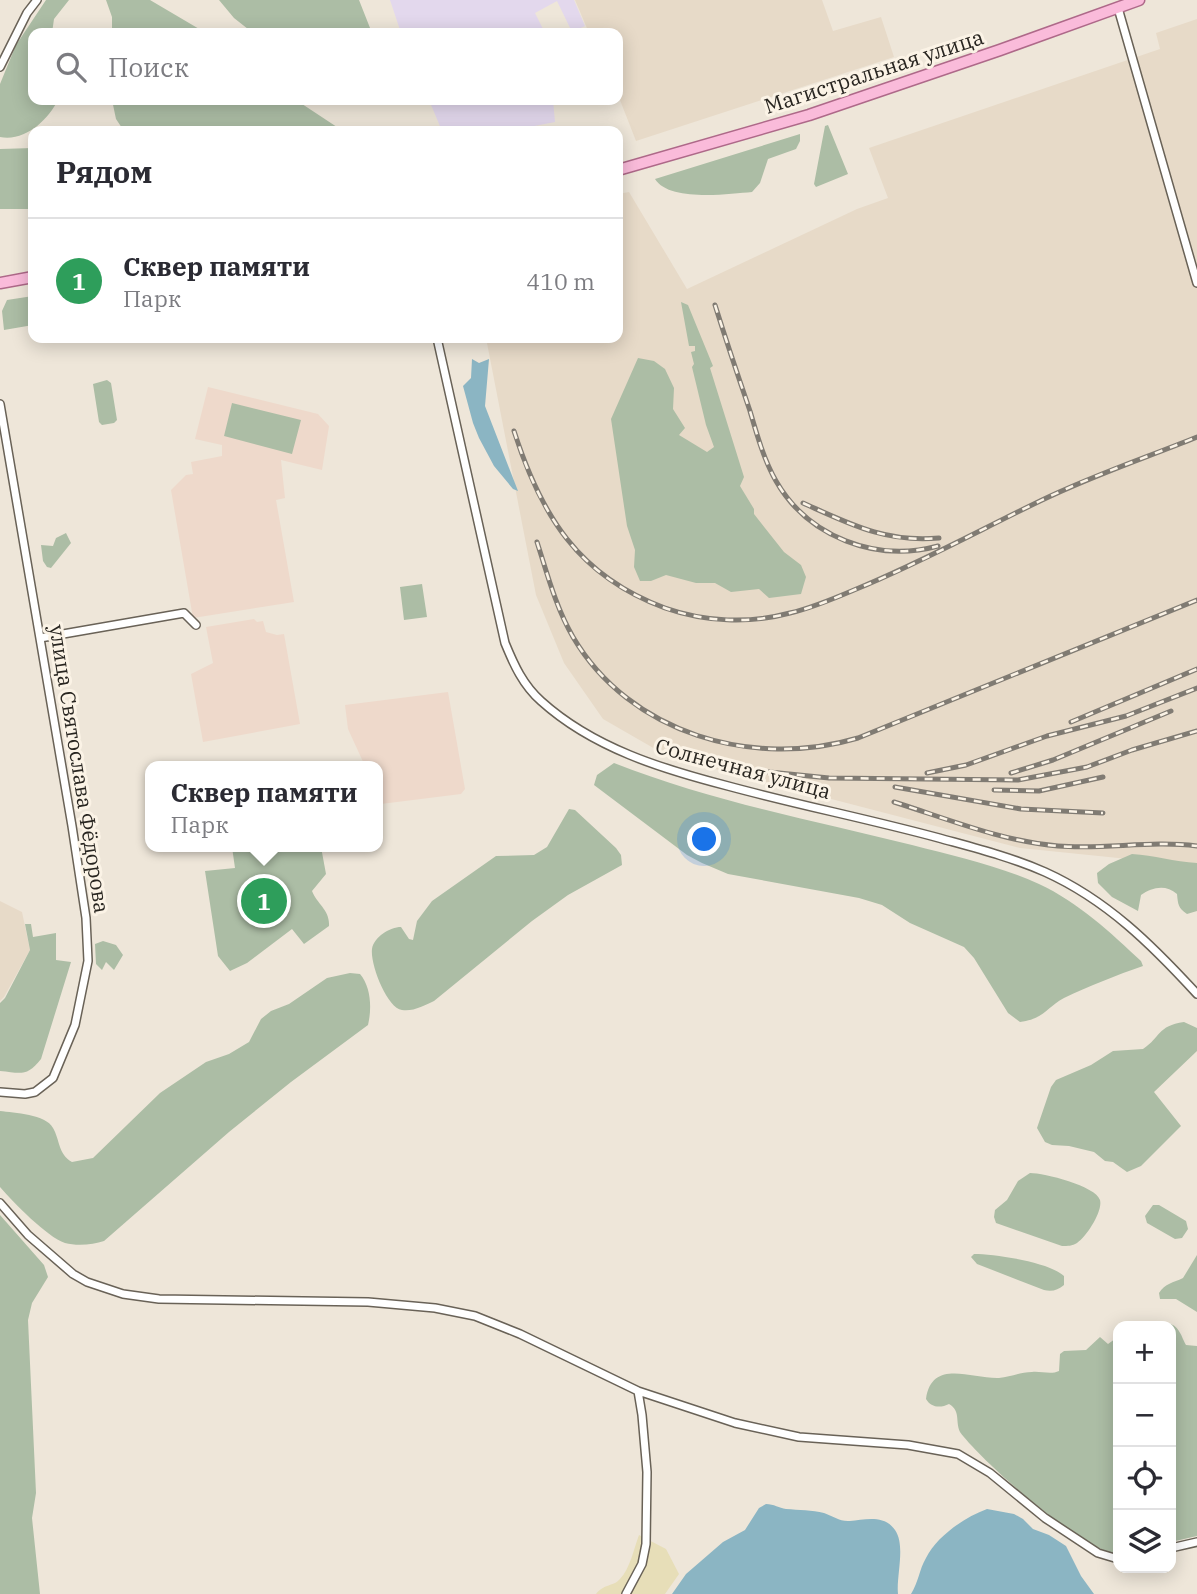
<!DOCTYPE html>
<html lang="ru">
<head>
<meta charset="utf-8">
<style>
  body { margin:0; font-family:"IBM Plex Serif",serif; background:#f7f7f7; color:#2b2b33 }
  .controls { position:absolute; right:21px; bottom:21px; display:grid; overflow:hidden; border-radius:14px; box-shadow:0 4px 18px #0003 }
  .controls button { width:63px; height:63px; display:grid; place-items:center; padding:0; border:0; border-bottom:2px solid #e1e1e2; background:#fff; color:#2b2b33; font:35px sans-serif }
  .you { position:absolute; left:705px; top:840px; width:24px; height:24px; margin:-18px; border:5px solid #fff; border-radius:50%; background:#1a73e8; box-shadow:0 0 0 10px #1a73e833 }
  .badge { display:grid; place-items:center; width:46px; height:46px; border-radius:50%; background:#0f766e; color:#fff; font-size:23px; font-weight:700 }
  .pin { position:absolute; translate:-50% -50%; border:4px solid #fff; box-shadow:0 2px 7px #0006 }
  .popup { position:absolute; left:145px; top:761px; width:238px; height:91px; box-sizing:border-box; display:grid; place-content:center; border-radius:14px; background:#fff; filter:drop-shadow(0 2px 5px #0005); font-size:23px; white-space:nowrap; color:#7c7c81 }
  .popup b { font-size:26px; color:#2b2b33 }
  .popup::after { content:''; position:absolute; left:50%; top:100%; margin-left:-14px; border:14px solid transparent; border-top-color:#fff }
  .list { margin:0; padding:0; list-style:none }
  h2 { display:flex; justify-content:space-between; align-items:center; height:91px; margin:0; padding:0 28px; font-size:30px }
  h2 small { font-size:23px; font-weight:400; color:#7c7c81 }
  .list li { display:grid; grid-template-columns:46px 1fr auto; gap:21px; align-items:center; box-sizing:border-box; height:126px; padding:0 28px; border-top:2px solid #e1e1e2 }
  .list b { display:block; font-size:26px; white-space:nowrap }
  .list p { margin:0; font-size:23px; white-space:nowrap; color:#7c7c81 }
  .list em { font-size:23px; font-style:normal; color:#7c7c81 }
  .icon { flex:none; width:38px; height:38px; fill:none; stroke:currentColor; stroke-width:2; stroke-linecap:round; stroke-linejoin:round }
  .map { position:relative; flex:none; width:1197px; height:1594px; overflow:hidden }
  .search { position:absolute; background:#fff; box-shadow:0 4px 18px #0003; left:28px; top:28px; width:595px; height:77px; display:flex; align-items:center; gap:18px; box-sizing:border-box; padding:0 24px; border-radius:14px; color:#7c7c81; font-size:26px }
  .panel { position:absolute; background:#fff; box-shadow:0 4px 18px #0003; left:28px; top:126px; width:595px; height:217px; border-radius:14px }
  .map>svg:first-child { display:block }
  .commercial { fill:#e3d8ed }
  .built { fill:#e7dac8 }
  .education { fill:#eed9cb }
  .green { fill:#acbda5 }
  .sand { fill:#e7deb8 }
  .water { fill:#8bb5c3 }
  .lines { fill:none; stroke-linecap:round; stroke-linejoin:round }
  .minor-casing { stroke:#696257; stroke-width:10 }
  .major-casing { stroke:#ae6989; stroke-width:13 }
  .minor { stroke:#fff; stroke-width:7 }
  .major { stroke:#fabbda; stroke-width:10 }
  .rail-casing { stroke:#807b73; stroke-width:5 }
  .rail { stroke:#fbf3e6; stroke-width:2.5; stroke-dasharray:8; stroke-linecap:butt }
  .labels { text-anchor:middle; stroke-width:6; stroke-linejoin:round; paint-order:stroke }
  .street-label { font-size:21px; fill:#282520; stroke:#fbf3e6 }
</style>
</head>
<body>
<div class="map">
<svg width="1197" height="1594" viewBox="0 0 1197 1594">
  <rect width="100%" height="100%" fill="#eee6d9"/>
  <path class="commercial" d="M390 0H574L585 26 572 32 557 1 535 13 545 33H401Z
    M429 100H553L555 122 509 131H442Z"/>
  <path class="built" d="M575 0H822L833 31 881 17 894 57 636 141 618 95V33H589Z
    M1197 19V866L1020 848 669 757 603 719 564 663 536 595 486 338H618V194L629 192 687 289 857 209 888 198 869 148 1160 49 1156 33Z
    M0 901 22 912 30 950 4 997 0 1001Z"/>
  <path class="education" d="M208 387 318 414 329 426 322 470 281 460 285 498 276 500 294 602 193 618 171 490 186 475 193 474 191 462 222 456V445L195 439Z
    M254 619 257 622 263 621 266 632 277 635 284 634 300 724 203 742 191 674 213 663 206 627Z
    M448 692 465 789 461 794 381 804 378 796V766H365L348 729 345 705Z"/>
  <path class="green" d="M46 0H69L54 19 52 33H33V100H58C48 120 25 142 0 137V84L16 45Z
    M106 0H150L206 33H112V17Z
    M219 0H359L372 33H253L234 18Z
    M112 100H296L343 131H124L116 119Z
    M828 125 848 174 816 187 814 184 825 126Z
    M800 134V141L796 149 768 159 760 183 752 192C728 194 669 202 655 179Z
    M33 148V209H0V149Z
    M33 296V325L4 330 2 311 7 300Z
    M681 302 688 305 713 366 710 368 744 477 740 486 754 509V514L784 552 801 565 806 577 801 594 769 598 759 589 731 592 715 583H696L666 575 651 581H640L634 567 635 550 627 526 611 419 638 358 654 361 665 369 674 388 673 409 685 428 679 435 707 452 714 447 706 425 692 367 694 364 691 352 695 351V346H689Z
    M107 380 111 383 117 420 114 423 102 425 99 422 93 384Z
    M232 403 301 420 292 454 224 436Z
    M66 533 71 543 51 568 47 567 43 561 41 545 53 546 56 538Z
    M422 584 427 617 404 620 400 587Z
    M614 763C710 801 812 820 912 845 955 856 999 866 1039 884 1078 902 1111 933 1141 961L1143 966C1117 975 1089 986 1064 998 1047 1007 1044 1019 1020 1022L1008 1013 974 958 964 947 910 923 882 905 859 898 728 874 702 863 687 855 594 785 597 775Z
    M569 809 575 810 616 848 621 855 622 865 568 895 532 921 434 1001C425 1005 413 1012 402 1010 387 1008 370 964 372 949 374 937 390 927 401 927L409 939 413 940 417 921 432 901 496 856 534 855 547 847Z
    M232 847H321L326 874 312 891C317 904 330 910 329 926L304 944 292 929 247 963 230 971 218 956 205 871 235 868Z
    M1132 854C1154 855 1174 862 1197 863V911L1187 914C1178 908 1178 904 1177 894 1166 884 1152 887 1141 895L1138 911 1112 897 1098 883 1097 873 1109 864Z
    M25 924H31L33 937 56 933V960L71 962 41 1059C27 1077 21 1073 0 1071V1003L5 998 30 950Z
    M103 941 116 945 123 955 114 970 106 962 102 970 96 964 95 944Z
    M350 973 360 974C371 987 372 1008 368 1025L291 1082 229 1132 104 1241C93 1245 76 1246 65 1243 47 1237 13 1202 0 1187V1111C14 1113 46 1114 53 1128 60 1140 58 1154 72 1162L93 1158 160 1093 206 1062 229 1054 249 1042 261 1019 271 1011 289 1004 327 978Z
    M1184 1022 1197 1028V1051L1154 1092 1181 1126 1141 1166 1127 1172 1113 1162 1105 1161 1094 1152 1069 1146 1052 1145 1045 1142 1037 1128 1051 1087 1056 1080 1091 1065 1113 1051 1143 1049C1161 1037 1157 1026 1184 1022Z
    M1030 1173C1044 1173 1096 1186 1100 1200 1103 1211 1087 1236 1077 1243 1072 1246 1068 1246 1062 1246L996 1223 994 1217 995 1210 1007 1200 1018 1181Z
    M1153 1205H1159L1186 1221 1188 1229 1182 1238 1175 1239 1147 1223 1145 1216Z
    M0 1215 44 1265 48 1277 32 1303 28 1320 36 1493 32 1518 40 1594H0Z
    M974 1254C995 1254 1049 1262 1064 1276V1285C1058 1290 1052 1292 1044 1290L977 1264 971 1257Z
    M1197 1255V1312L1176 1299H1160L1159 1293C1165 1283 1173 1283 1183 1278Z
    M1166 1323C1179 1324 1181 1336 1186 1345L1197 1346V1536L1171 1542V1326H1164Z
    M1100 1337 1108 1344 1115 1339 1118 1341V1554C1085 1553 981 1461 960 1432 955 1421 961 1411 949 1404 941 1408 931 1408 926 1399 932 1358 971 1379 999 1378 1011 1377 1021 1372 1032 1372 1041 1371 1051 1375 1059 1371L1060 1354 1064 1351 1086 1350Z"/>
  <path class="sand" d="M639 1535 666 1549 679 1574 665 1594H596C605 1583 613 1587 620 1579 630 1569 634 1548 639 1535Z"/>
  <path class="water" d="M472 359 479 363 489 359 485 406 518 491 513 489 494 466 479 438 473 423 463 386 471 378Z
    M766 1504C774 1504 779 1508 786 1509 799 1510 812 1510 824 1513 833 1516 840 1522 850 1521 864 1520 884 1514 895 1530 906 1546 896 1576 898 1594H672L686 1574 723 1542 745 1530 759 1508Z
    M987 1509 1014 1514 1023 1519 1033 1529 1049 1535 1066 1546 1081 1576 1094 1594H911C919 1581 919 1570 926 1558 937 1536 965 1517 987 1509Z"/>
  <g class="lines">
    <defs>
      <path id="minor" d="M1118 8 1197 283
        M0 67 27 13 37 0
        M437 338 505 643C514 665 523 685 541 701 593 748 662 769 728 786 798 805 869 819 939 838 975 848 1011 857 1045 872 1107 900 1152 945 1197 994
        M0 404 72 826 86 918 88 961 75 1025 53 1078 35 1092 25 1094 0 1092
        M40 638 184 613 196 625
        M0 1203 28 1235 73 1274 87 1282 123 1294 159 1299 368 1302 435 1308 475 1316 520 1334 638 1391 735 1423 799 1437 908 1445 958 1454 990 1473 1045 1518 1098 1553 1118 1559
        M1171 1548 1197 1542
        M626 1594 642 1564 646 1544 647 1472 642 1415 638 1391"/>
      <path id="major" d="M618 170 809 115 1000 50 1139 0
        M0 283 33 277"/>
    </defs>
    <use href="#minor" class="minor-casing"/>
    <use href="#major" class="major-casing"/>
    <use href="#minor" class="minor"/>
    <use href="#major" class="major"/>
    <defs>
      <path id="rail" d="M715 305C726 340 738 376 750 411 757 435 764 460 776 481 808 537 876 563 938 546
        M514 431C541 515 578 576 665 608 705 622 749 624 790 613 812 608 833 599 854 590 918 564 978 531 1040 501 1091 476 1145 458 1197 437
        M803 503C850 524 886 543 939 538
        M537 542C547 573 556 608 573 637 630 734 753 769 858 738L1197 600
        M1071 722 1197 669
        M749 770 829 778 1018 780 1087 767 1132 750 1197 731
        M927 773 966 765 1047 736 1126 716 1197 688
        M1011 773 1053 760 1171 711
        M895 787 1021 809 1103 813
        M994 790 1039 791 1103 777
        M894 802C948 819 1001 841 1058 846 1105 850 1150 840 1197 846"/>
    </defs>
    <use href="#rail" class="rail-casing"/>
    <use href="#rail" class="rail"/>
  </g>
  <g class="labels">
    <g class="street-label">
      <text transform="translate(874 72) rotate(-18)" y="7">Магистральная улица</text>
      <text transform="translate(79 769) rotate(81)" y="7">улица Святослава Фёдорова</text>
      <text transform="translate(743 769) rotate(15)" y="7">Солнечная улица</text>
    </g>
  </g>
</svg>
<div class="controls">
<button>+</button>
<button>−</button>
<button><svg class="icon" aria-label="locate" viewBox="0 0 24 24"><circle cx="12" cy="12" r="6"/><path d="M12 2v4M12 18v4M2 12h4M18 12h4"/></svg></button>
<button><svg class="icon" aria-label="layers" viewBox="0 0 24 24"><path d="M12 4l9 5-9 5-9-5zM3 14l9 5 9-5"/></svg></button>
</div>
<div class="you"></div>
<div class="pin badge" style="left:264px;top:901px;background:#2e9e5b">1</div>
<div class="popup"><b>Сквер памяти</b>Парк</div>
<div class="search"><svg class="icon" aria-label="search" viewBox="0 0 24 24"><circle cx="10" cy="10" r="6"/><path d="M15 15l6 6"/></svg>Поиск</div>
<section class="panel">
<h2>Рядом<small></small></h2>
<ul class="list">
<li><span class="badge" style="background:#2e9e5b">1</span><div><b>Сквер памяти</b><p>Парк</p></div><em>410 m</em></li>
</ul>
</section>
</div>
</body>
</html>
